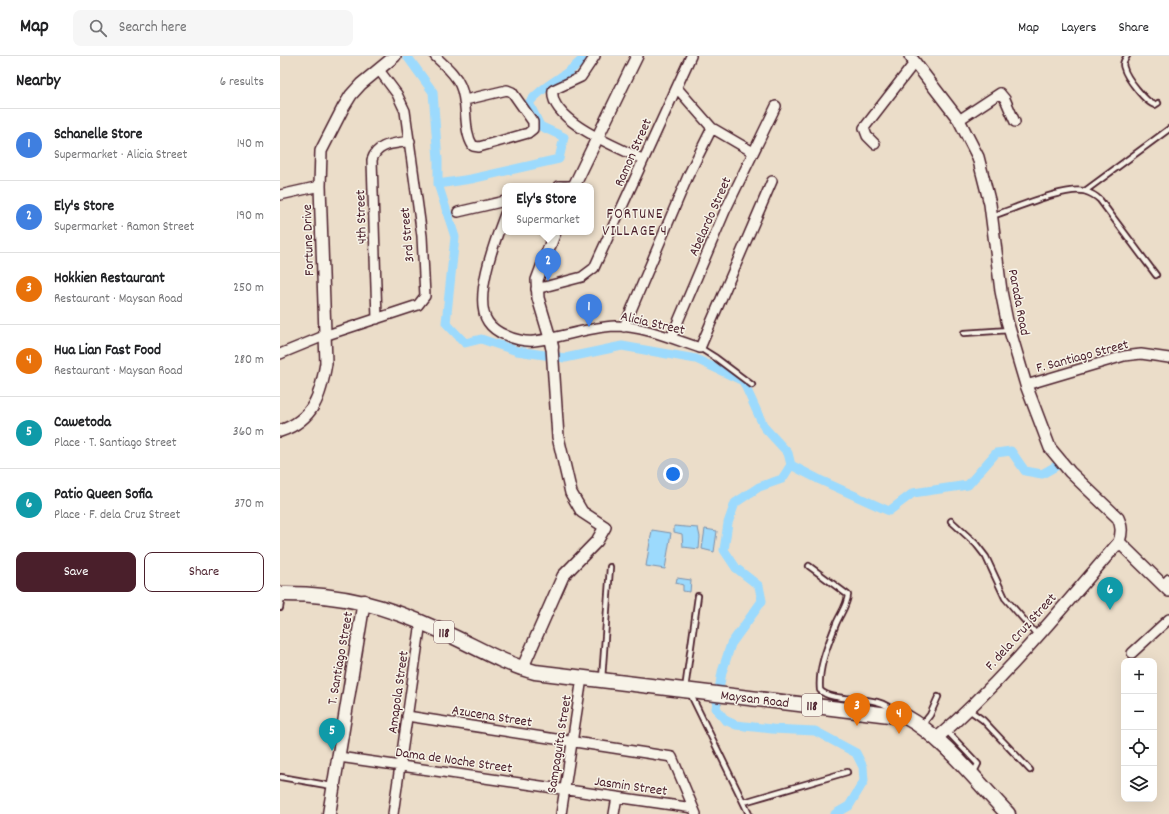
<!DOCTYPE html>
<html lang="en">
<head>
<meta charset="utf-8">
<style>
  body { margin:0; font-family:Dekko,sans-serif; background:#f6f6f6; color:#202124 }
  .controls { position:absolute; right:12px; bottom:12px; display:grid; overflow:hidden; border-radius:8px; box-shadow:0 4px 16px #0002 }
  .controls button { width:36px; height:36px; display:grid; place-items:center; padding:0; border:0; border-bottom:1px solid #e0e0e0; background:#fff; color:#202124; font:20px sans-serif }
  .you { position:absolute; left:393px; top:418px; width:14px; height:14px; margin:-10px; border:3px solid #fff; border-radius:50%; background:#1a73e8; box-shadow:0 0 0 6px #1a73e833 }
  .badge { display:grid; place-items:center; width:26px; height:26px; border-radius:50%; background:#4a1f2b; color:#fff; font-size:13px; font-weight:700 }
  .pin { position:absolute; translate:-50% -33px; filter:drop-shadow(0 1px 2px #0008) }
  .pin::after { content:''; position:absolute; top:21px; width:14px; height:12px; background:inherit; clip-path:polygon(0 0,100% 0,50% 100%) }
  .popup { position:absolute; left:222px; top:127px; width:92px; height:52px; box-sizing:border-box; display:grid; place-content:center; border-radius:8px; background:#fff; filter:drop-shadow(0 1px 3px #0005); font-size:13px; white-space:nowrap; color:#757577 }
  .popup b { font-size:15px; color:#202124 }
  .popup::after { content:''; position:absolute; left:50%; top:100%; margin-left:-8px; border:8px solid transparent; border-top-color:#fff }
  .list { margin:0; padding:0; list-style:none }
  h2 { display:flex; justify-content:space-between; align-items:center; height:52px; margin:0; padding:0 16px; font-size:17px }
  h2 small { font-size:13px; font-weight:400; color:#757577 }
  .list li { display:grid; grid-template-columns:26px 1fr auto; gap:12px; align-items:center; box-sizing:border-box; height:72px; padding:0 16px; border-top:1px solid #e0e0e0 }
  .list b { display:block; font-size:15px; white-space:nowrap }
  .list p { margin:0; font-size:13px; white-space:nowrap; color:#757577 }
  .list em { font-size:13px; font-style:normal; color:#757577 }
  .actions { display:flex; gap:8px; padding:12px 16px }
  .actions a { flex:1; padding:9px 0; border:1px solid #4a1f2b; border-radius:8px; text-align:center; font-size:14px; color:#4a1f2b }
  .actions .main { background:#4a1f2b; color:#fff }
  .icon { flex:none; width:22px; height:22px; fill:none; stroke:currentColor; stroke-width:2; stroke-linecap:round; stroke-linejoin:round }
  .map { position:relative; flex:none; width:889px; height:758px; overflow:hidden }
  header { display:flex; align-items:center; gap:24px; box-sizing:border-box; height:56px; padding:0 20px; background:#fff; border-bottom:1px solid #e0e0e0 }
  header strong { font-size:19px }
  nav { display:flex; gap:22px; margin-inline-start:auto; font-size:14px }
  .search { width:280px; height:36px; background:#f6f6f6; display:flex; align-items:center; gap:10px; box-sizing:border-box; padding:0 14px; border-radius:8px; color:#757577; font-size:15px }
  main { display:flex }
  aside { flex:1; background:#fff }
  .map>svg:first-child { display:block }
  .water { fill:#9cdafd; stroke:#7b8fa9 }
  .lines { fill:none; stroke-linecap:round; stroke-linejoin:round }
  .canal { stroke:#9cdafd; stroke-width:9 }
  .service-casing { stroke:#4a1f2b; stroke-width:8 }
  .minor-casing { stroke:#4a1f2b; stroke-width:12 }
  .tertiary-casing { stroke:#4a1f2b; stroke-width:14 }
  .secondary-casing { stroke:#4a1f2b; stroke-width:15 }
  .primary-casing { stroke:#4a1f2b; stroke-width:17 }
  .service { stroke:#f7f3e8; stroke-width:4.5 }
  .minor { stroke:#f7f3e8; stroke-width:9 }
  .tertiary { stroke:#f7f3e8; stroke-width:11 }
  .secondary { stroke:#f7f3e8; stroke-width:12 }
  .primary { stroke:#f7f3e8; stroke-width:14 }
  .labels { text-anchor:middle; stroke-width:3; stroke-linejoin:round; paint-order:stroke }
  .shield { fill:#f7f3e8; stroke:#7e5f64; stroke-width:1 }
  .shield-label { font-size:13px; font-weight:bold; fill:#4a1f2b }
  .street-label { font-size:14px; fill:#4a1f2b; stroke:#f7f3e8 }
  .neighbourhood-label { font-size:15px; letter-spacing:1px; fill:#4a1f2b; stroke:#f7f3e8 }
</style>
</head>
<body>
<header>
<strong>Map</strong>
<div class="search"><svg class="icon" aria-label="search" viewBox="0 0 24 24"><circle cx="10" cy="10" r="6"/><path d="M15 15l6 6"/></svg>Search here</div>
<nav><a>Map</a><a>Layers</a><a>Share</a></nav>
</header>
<main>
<aside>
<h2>Nearby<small>6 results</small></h2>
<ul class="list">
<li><span class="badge" style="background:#3f7fe0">1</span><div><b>Schanelle Store</b><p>Supermarket · Alicia Street</p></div><em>140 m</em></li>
<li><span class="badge" style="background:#3f7fe0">2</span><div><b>Ely's Store</b><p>Supermarket · Ramon Street</p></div><em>190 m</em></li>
<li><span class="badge" style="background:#e8710a">3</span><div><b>Hokkien Restaurant</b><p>Restaurant · Maysan Road</p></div><em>250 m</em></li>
<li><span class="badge" style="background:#e8710a">4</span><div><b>Hua Lian Fast Food</b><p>Restaurant · Maysan Road</p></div><em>280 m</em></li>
<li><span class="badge" style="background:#0f9aa8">5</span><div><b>Cawetoda</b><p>Place · T. Santiago Street</p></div><em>360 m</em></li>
<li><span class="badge" style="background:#0f9aa8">6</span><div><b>Patio Queen Sofia</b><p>Place · F. dela Cruz Street</p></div><em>370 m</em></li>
</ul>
<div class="actions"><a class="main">Save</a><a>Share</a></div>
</aside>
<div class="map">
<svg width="889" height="758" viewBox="0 0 889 758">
  <rect width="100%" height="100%" fill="#ebddc9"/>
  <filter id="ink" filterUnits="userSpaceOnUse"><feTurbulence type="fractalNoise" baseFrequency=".025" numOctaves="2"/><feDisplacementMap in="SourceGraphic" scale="8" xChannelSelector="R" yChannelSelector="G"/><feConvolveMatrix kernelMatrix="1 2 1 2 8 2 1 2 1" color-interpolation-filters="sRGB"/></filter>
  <g filter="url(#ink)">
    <path class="water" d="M394 470 418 472 420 481 419 493 403 491 402 478 394 476Z
      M425 473 437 475 434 496 422 493Z
      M372 474 391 477 385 513 366 510Z
      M397 522 411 524 410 536 403 535V529L396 527Z"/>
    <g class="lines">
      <path class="canal" d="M127 0 153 36 158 104V128L175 181 166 267 185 287 201 283 237 295 285 302 342 290 416 303 463 325 484 371 508 397 511 409 502 423 479 431 455 447 448 467 444 494 456 512 479 530 482 545 451 588 442 616 436 652 445 664 456 669 492 673 535 675 576 697 583 711 584 725 569 750 555 758
        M158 128 191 123 279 103 284 81 260 70 249 47C264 27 290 20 305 0
        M511 409 540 424 609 455 633 437 688 429 716 397 731 395 745 415 762 418 778 409"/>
      <defs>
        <path id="service" d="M847 0C844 4 842 8 844 12 846 21 866 47 875 49L878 47
          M805 135 889 73
          M712 160C734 153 783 131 804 135 811 137 816 140 820 144L876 219
          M684 277 730 274
          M420 292 436 302 472 329
          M671 465 696 488 706 501 725 542 758 580
          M529 510 568 539C567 550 560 558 556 568 548 589 538 611 540 634 554 649 601 636 613 656
          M0 552 2 540
          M322 623 330 511
          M405 633 418 540
          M410 637 469 758
          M689 654 703 664 750 714
          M642 669 650 659 658 641
          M666 674 698 708 693 718
          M1 721 52 730
          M464 746 567 716"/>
        <path id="minor" d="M155 0C164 9 175 17 180 29 189 48 182 73 193 90L199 91 248 77 253 73V66L232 36 227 34 185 44
          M315 0 301 21 273 34C268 65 340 92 362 103
          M397 32 432 72 473 96
          M679 64 720 37 725 43 735 66
          M595 88 587 80 584 72 635 6
          M279 130H294
          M0 139 40 130
          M178 156 225 145
          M225 158C216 182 192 243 208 266 212 272 218 276 225 279 233 283 245 286 254 285 281 282 308 271 335 270 363 270 393 283 420 292L492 125
          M256 233 302 221 314 212 411 0
          M97 263 92 104C97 87 114 88 130 85
          M344 271 408 120 432 72
          M391 282 445 155 496 50
          M0 298 44 280 138 249 145 240 142 180 125 55 117 38 99 14
          M746 329 844 300 861 298 889 302
          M883 530 889 523
          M852 597 889 563
          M127 660 392 701 416 758
          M59 701 413 752
          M113 758 141 566
          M281 758 302 622
          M334 758 337 741"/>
        <path id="tertiary" d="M630 0 679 64 698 101 710 148 721 235 727 265 746 329 770 392 790 416 838 462C842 471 842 476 839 486 781 553 724 624 656 683
          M294 130 357 0
          M270 282 258 242 257 224 275 176
          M0 375C34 364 41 338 46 307L40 130 41 95 63 52 71 39 81 28 115 0
          M839 486 889 535
          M242 613 283 520 317 485 325 471 302 456 291 437 278 381 272 291"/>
        <path id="secondary" d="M270 282 272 291
          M49 758 84 545"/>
        <path id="primary" d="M0 538C60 537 107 550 161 575 193 589 221 607 255 616L626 661C663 681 698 727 728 758"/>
      </defs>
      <use href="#service" class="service-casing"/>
      <use href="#minor" class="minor-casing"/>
      <use href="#tertiary" class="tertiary-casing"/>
      <use href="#secondary" class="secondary-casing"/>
      <use href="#primary" class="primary-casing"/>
      <use href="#service" class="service"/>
      <use href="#minor" class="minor"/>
      <use href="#tertiary" class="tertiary"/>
      <use href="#secondary" class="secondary"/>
      <use href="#primary" class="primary"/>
    </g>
  </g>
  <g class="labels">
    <g class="shield">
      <rect x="154" y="565" width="20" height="22" rx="3"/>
      <rect x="522" y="638" width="20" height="22" rx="3"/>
    </g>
    <g class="shield-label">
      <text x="164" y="581">118</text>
      <text x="532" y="654">118</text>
    </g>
    <g class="street-label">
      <text transform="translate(352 96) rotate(-66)" y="5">Ramon Street</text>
      <text transform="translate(429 160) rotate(-66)" y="5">Abelardo Street</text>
      <text transform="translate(80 161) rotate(-92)" y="5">4th Street</text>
      <text transform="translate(126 179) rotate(-95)" y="5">3rd Street</text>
      <text transform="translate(27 184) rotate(-92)" y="5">Fortune Drive</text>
      <text transform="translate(740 246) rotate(79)" y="5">Parada Road</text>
      <text transform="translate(373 266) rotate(13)" y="5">Alicia Street</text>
      <text transform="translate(802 299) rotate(-15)" y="5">F. Santiago Street</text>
      <text transform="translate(740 575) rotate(-48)" y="5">F. dela Cruz Street</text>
      <text transform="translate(59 602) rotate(-80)" y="5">T. Santiago Street</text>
      <text transform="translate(117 636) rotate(-82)" y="5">Amapola Street</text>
      <text transform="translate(475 642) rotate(7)" y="5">Maysan Road</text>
      <text transform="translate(212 659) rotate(9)" y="5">Azucena Street</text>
      <text transform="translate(278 688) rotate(-81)" y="5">Sampaguita Street</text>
      <text transform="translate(174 703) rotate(8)" y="5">Dama de Noche Street</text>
      <text transform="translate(351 729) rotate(8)" y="5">Jasmin Street</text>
    </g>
    <g class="neighbourhood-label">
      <text x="355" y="162">FORTUNE<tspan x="355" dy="17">VILLAGE 4</tspan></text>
    </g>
  </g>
</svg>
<div class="controls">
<button>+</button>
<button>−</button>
<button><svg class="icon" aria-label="locate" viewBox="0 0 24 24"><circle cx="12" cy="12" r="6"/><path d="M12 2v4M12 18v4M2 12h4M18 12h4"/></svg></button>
<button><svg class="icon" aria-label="layers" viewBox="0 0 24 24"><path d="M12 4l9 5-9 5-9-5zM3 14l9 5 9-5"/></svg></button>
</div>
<div class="you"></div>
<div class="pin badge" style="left:309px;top:271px;background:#3f7fe0">1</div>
<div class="pin badge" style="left:268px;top:225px;background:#3f7fe0">2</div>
<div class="popup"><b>Ely's Store</b>Supermarket</div>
<div class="pin badge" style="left:577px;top:670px;background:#e8710a">3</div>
<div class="pin badge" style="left:619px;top:678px;background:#e8710a">4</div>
<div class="pin badge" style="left:52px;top:695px;background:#0f9aa8">5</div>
<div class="pin badge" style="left:830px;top:554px;background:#0f9aa8">6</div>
</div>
</main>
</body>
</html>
